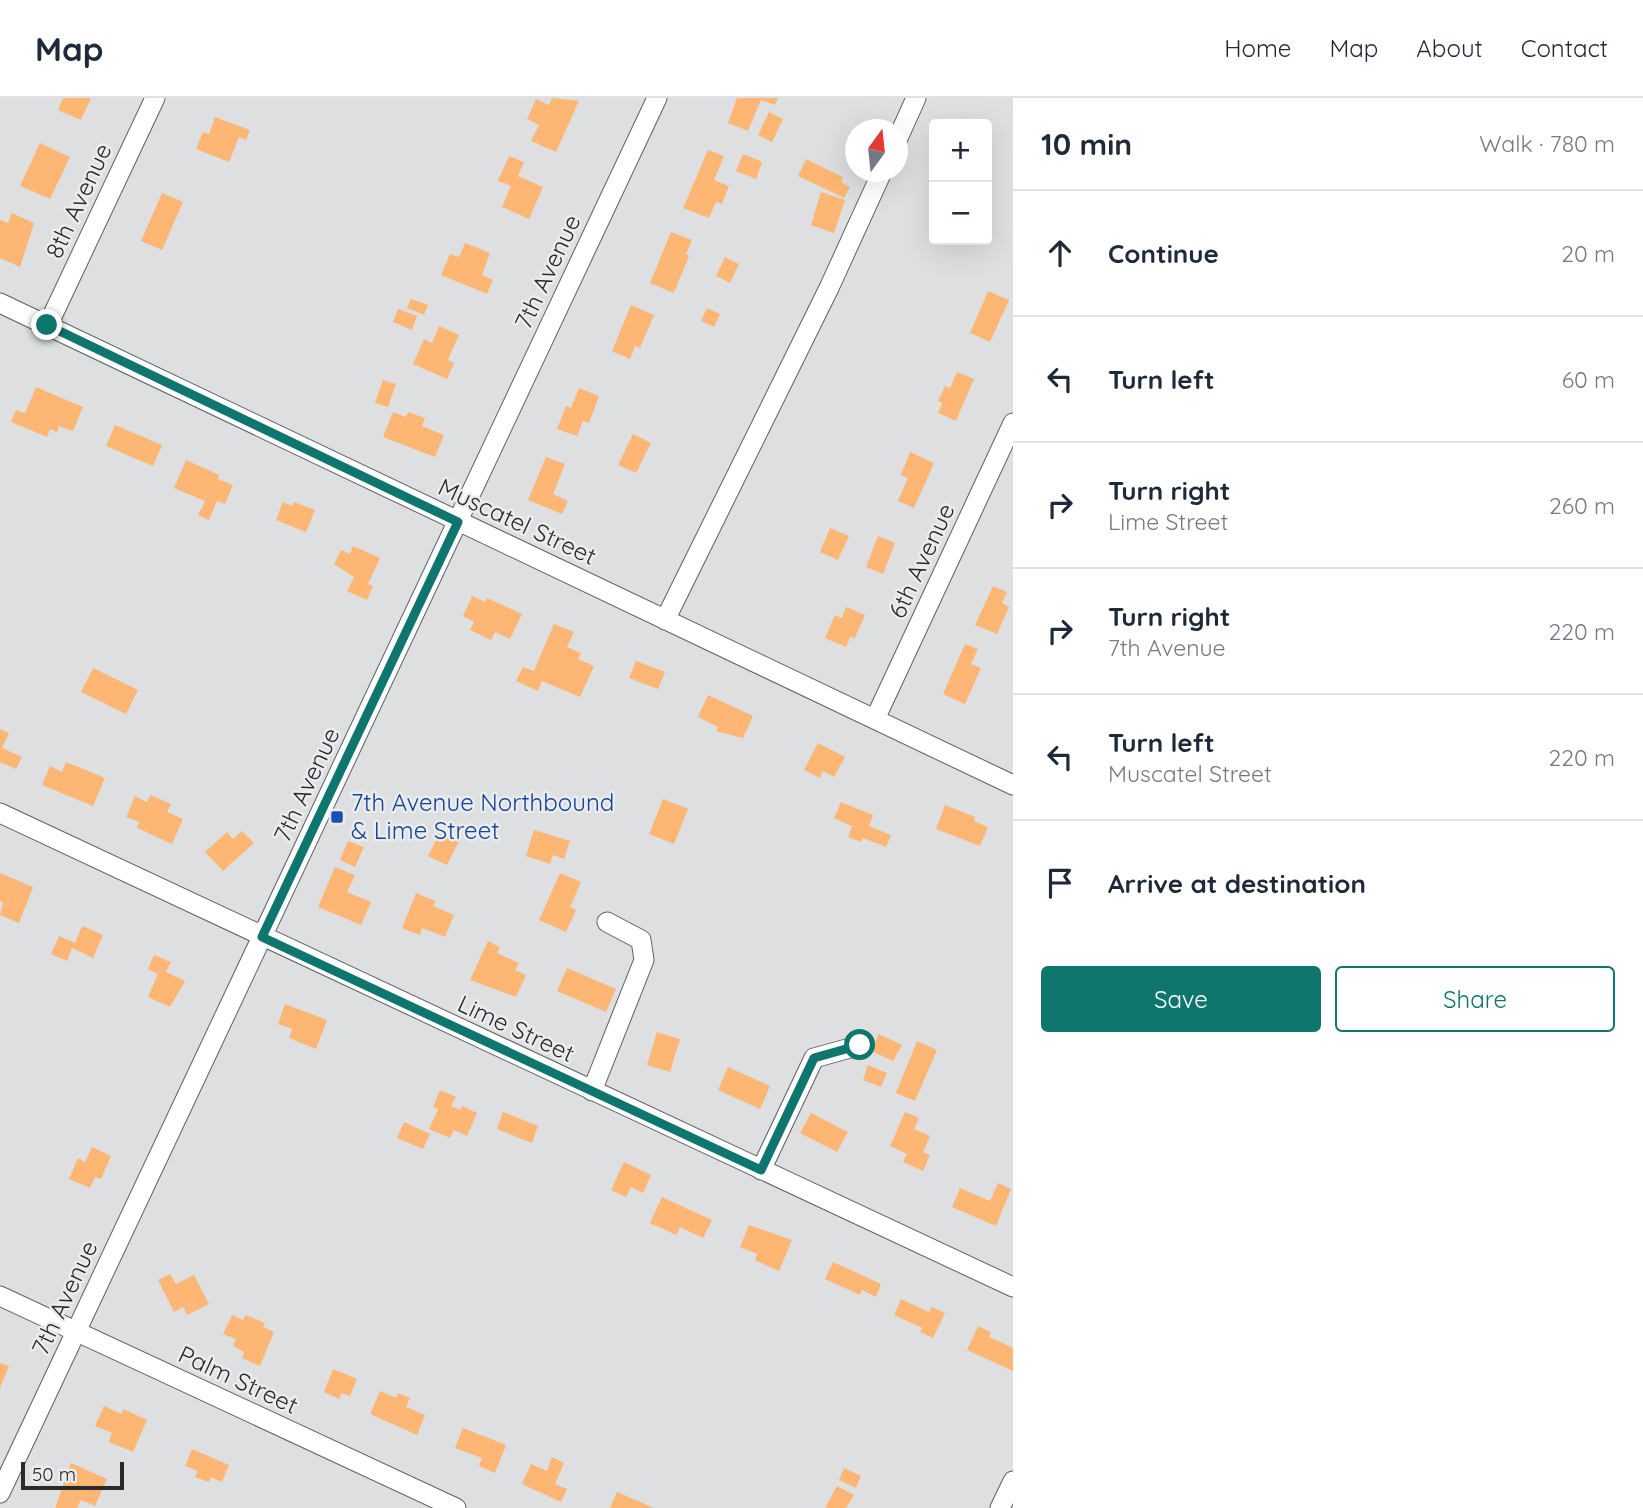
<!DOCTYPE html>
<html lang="en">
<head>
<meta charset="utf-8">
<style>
  body { margin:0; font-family:Quicksand,sans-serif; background:#f6f6f7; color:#1f2937 }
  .controls { position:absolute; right:21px; top:21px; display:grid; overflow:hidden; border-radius:7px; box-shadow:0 7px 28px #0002 }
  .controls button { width:63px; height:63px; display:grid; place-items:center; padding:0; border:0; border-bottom:2px solid #e0e1e3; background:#fff; color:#1f2937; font:35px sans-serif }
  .compass { position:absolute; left:845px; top:21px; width:63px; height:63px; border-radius:50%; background:#fff; box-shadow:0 7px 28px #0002; rotate:15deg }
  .scale { position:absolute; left:21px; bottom:18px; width:103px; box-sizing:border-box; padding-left:7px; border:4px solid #292a2a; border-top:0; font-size:19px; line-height:24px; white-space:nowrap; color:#292a2a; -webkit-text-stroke:5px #eaecee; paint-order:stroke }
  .stop { position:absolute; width:21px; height:21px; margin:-16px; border:5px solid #0f766e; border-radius:50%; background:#fff }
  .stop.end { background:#0f766e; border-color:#fff; box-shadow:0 2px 7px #0008 }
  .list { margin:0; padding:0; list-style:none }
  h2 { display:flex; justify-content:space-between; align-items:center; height:91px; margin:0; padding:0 28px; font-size:30px }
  h2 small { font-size:23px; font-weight:400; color:#747a83 }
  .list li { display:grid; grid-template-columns:46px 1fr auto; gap:21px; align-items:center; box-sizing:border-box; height:126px; padding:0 28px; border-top:2px solid #e0e1e3 }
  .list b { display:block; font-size:26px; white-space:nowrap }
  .list p { margin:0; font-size:23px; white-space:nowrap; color:#747a83 }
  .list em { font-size:23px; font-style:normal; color:#747a83 }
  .actions { display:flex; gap:14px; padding:21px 28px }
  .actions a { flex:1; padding:16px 0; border:2px solid #0f766e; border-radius:7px; text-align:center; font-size:24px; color:#0f766e }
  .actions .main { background:#0f766e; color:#fff }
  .icon { flex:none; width:38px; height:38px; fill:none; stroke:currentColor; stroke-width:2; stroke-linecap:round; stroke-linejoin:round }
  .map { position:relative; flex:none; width:1013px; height:1410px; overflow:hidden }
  header { display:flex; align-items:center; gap:42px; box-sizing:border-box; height:98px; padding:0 35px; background:#fff; border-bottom:2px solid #e0e1e3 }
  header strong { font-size:33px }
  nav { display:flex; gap:38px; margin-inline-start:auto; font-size:24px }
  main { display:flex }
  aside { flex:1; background:#fff }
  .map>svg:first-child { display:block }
  .building { fill:#fdb673 }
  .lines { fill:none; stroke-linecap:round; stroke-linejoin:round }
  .minor-casing { stroke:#5e5f61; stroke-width:21 }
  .minor { stroke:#fff; stroke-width:19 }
  .route { stroke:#0f766e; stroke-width:9 }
  .transit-dot { fill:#1a4fb4; stroke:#eaecee; stroke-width:2.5 }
  .labels { text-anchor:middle; stroke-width:5; stroke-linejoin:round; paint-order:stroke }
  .street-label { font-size:24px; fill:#292a2a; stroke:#eaecee }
  .transit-label { font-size:24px; fill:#164399; stroke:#eaecee; text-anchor:start }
</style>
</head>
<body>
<header>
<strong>Map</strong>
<nav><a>Home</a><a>Map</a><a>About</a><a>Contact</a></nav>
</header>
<main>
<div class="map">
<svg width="1013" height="1410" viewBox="0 0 1013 1410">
  <rect width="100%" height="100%" fill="#dddfe1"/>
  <path class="building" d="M63 0H91L81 22 58 12Z
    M552 0 579 3 556 54 531 43 539 27 527 21 536 1 549 7Z
    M737 0H778L775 7 761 2 748 33 728 25Z
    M769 14 783 21 772 44 758 37Z
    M215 19 250 32 246 42 239 39 229 64 196 51 203 34 209 36Z
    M40 45 70 59 50 101 20 88Z
    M708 52 724 58 714 82 729 88 722 106 716 104 709 120 683 110Z
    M743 56 762 64 756 81 736 73Z
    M509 58 524 64 518 78 543 89 529 121 502 109 511 88 498 83Z
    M806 61 843 79 841 84 850 89 844 100 798 78Z
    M821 94 845 102 834 135 811 127Z
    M162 95 183 104 162 152 141 143Z
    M12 115 34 125 20 169 0 160V122L8 125Z
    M671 134 692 142 686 156 689 158 674 195 650 185Z
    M465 145 490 155 482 177 493 182 487 196 441 177 450 156 459 159Z
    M725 159 739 166 730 185 716 178Z
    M988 193 1009 202 990 244 970 235Z
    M411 201 428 207 424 217 407 210Z
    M631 207 654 217 640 250 635 248 630 261 612 253Z
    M707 210 720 216 714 229 701 223Z
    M398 211 417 218 412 232 393 224Z
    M439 228 459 237 448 262 454 265 447 281 413 266 424 241 432 245Z
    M957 274 974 281 956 323 938 315 942 305 938 303 945 288 950 290Z
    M383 282 396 286 388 309 375 305Z
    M36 289 83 309 73 333 59 328 57 334 50 331 47 339 11 324 16 312 25 315Z
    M579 290 599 298 589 325 583 323 577 338 557 331 566 308 571 310Z
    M393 314 406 319 408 314 425 320 422 328 444 337 435 359 383 339Z
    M115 327 162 347 153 368 106 348Z
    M633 336 651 345 636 375 618 367Z
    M910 354 934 365 914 410 898 403 908 380 901 377Z
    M546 359 565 366 553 396 568 403 562 416 528 402Z
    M186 362 219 377 218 381 233 387 225 406 217 403 209 422 198 417 205 403 174 390Z
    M283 404 292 408 294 404 315 412 306 434 276 422Z
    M830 430 849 438 838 462 820 454Z
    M878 438 895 445 883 476 866 469Z
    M353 448 380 460 368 486 373 488 367 502 347 493 354 479 334 466 341 452 350 456Z
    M993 488 1007 494 1002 505 1009 509 997 536 975 527Z
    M472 498 485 504 487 500 522 516 510 541 495 534 491 542 470 532 474 524 463 518Z
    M846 509 865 517 855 540 850 539 846 549 825 540 835 517 842 520Z
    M554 526 574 534 567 549 581 555 578 561 594 568 580 599 542 583 538 593 516 583 523 569 534 573Z
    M965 546 978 551 971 566 981 570 965 606 943 596Z
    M636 563 665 574 658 591 629 580Z
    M93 570 138 592 126 616 81 594Z
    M708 597 753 618 743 640 716 633 718 629 698 619Z
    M0 631 9 635 2 650 22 659 16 671 0 664Z
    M818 645 845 659 834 679 823 673 820 680 804 672Z
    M66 664 105 680 93 708 42 687 50 668 62 674Z
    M150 697 171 706 167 714 183 721 172 746 137 730 139 724 126 719 135 698 147 704Z
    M663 701 688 711 674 746 649 736Z
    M841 704 873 717 869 728 891 737 886 749 863 740 861 744 848 739 852 728 834 720Z
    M945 707 975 719 974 723 988 729 980 748 936 731Z
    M534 732 570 743 564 761 553 757 550 766 526 758Z
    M242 733 254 745 223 773 205 754 227 734 233 741Z
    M440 734 459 743 447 767 428 758Z
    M348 743 364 749 355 769 340 762Z
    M335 769 355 777 347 794 371 804 361 827 318 809Z
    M0 775 33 789 19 825 0 817 3 804 0 803Z
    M560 775 581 784 570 809 576 812 566 834 539 822Z
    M416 795 435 803 433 808 454 817 445 839 422 830 420 837 402 830Z
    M82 828 103 837 93 860 72 850 67 863 51 856 59 838 75 845Z
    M488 843 500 849 497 855 519 865 515 872 526 877 516 899 470 882Z
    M154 857 171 864 166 874 185 883 170 909 148 899 158 876 148 871Z
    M567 870 616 891 606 914 557 893Z
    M285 906 327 922 316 951 289 940 292 931 278 926Z
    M657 934 680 941 670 974 647 967Z
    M879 936 902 947 893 963 871 953Z
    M917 943 937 952 915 1003 896 995Z
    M868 967 887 975 881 989 863 982Z
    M728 969 770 988 760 1011 718 992Z
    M440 992 456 999 451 1008 460 1012 462 1008 477 1015 467 1038 454 1032 450 1040 429 1031 438 1011 433 1009Z
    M503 1014 538 1028 532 1045 497 1031Z
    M905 1014 919 1020 914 1031 930 1038 923 1054 930 1057 923 1073 903 1064 907 1056 890 1048Z
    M811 1015 848 1034 837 1054 800 1035Z
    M404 1024 430 1036 423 1051 397 1040Z
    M92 1049 111 1058 101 1081 95 1079 90 1090 69 1081 78 1060 85 1064Z
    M624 1064 651 1077 643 1095 631 1089 626 1099 611 1092Z
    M998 1085 1011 1091 996 1128 952 1109 960 1090 990 1103Z
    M662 1099 712 1122 703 1140 680 1129 676 1137 650 1125Z
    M749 1127 792 1142 779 1173 755 1162 757 1156 740 1149Z
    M833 1164 881 1186 876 1199 862 1192 860 1197 825 1181Z
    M170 1176 176 1186 194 1177 209 1206 187 1217 183 1209 174 1214 158 1182Z
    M901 1201 929 1214 932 1209 945 1215 933 1240 920 1234 922 1230 894 1217Z
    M232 1217 243 1222 246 1217 265 1225 263 1229 274 1234 260 1268 242 1260 244 1254 233 1248 236 1241 223 1236Z
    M978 1228 991 1234 989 1239 1013 1250V1273L967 1252Z
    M0 1265 9 1268 0 1290Z
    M333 1271 357 1281 350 1298 342 1295 339 1301 324 1294Z
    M380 1293 396 1300 398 1295 410 1300 406 1309 425 1317 417 1337 370 1316Z
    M104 1308 121 1316 123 1311 147 1322 133 1354 109 1344 112 1335 95 1328Z
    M463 1330 506 1347 495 1375 479 1368 482 1360 455 1350Z
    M192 1351 229 1367 222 1384 211 1379 209 1384 195 1379 198 1373 185 1368Z
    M552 1359 564 1365 555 1386 567 1391 561 1404 522 1386 531 1366 547 1373Z
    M71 1365 107 1381 95 1408 81 1402 77 1410H55Z
    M844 1370 861 1378 856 1390 839 1382Z
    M837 1388 854 1397 846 1410H825Z
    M617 1394 654 1410H610Z"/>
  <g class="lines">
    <defs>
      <path id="minor" d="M898 40 916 0
        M0 205 1013 687
        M48 227 155 0
        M665 522 829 190 882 74
        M875 621 1013 325
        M0 715 1013 1189
        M592 993 644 862 641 842 607 824
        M761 1072 814 960 861 947
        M0 1198 456 1410
        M0 1395 657 0
        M1000 1410 1013 1383"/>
    </defs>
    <use href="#minor" class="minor-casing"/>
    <use href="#minor" class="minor"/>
  </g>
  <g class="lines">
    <path class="route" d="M47 227 458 424 262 839 761 1072 814 960 860 947"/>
  </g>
  <rect class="transit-dot" x="330" y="712" width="14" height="14" rx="3.5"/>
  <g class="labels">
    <g class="street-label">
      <text transform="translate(79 103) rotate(-65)" y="8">8th Avenue</text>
      <text transform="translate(548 174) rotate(-65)" y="8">7th Avenue</text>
      <text transform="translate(517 424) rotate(25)" y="8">Muscatel Street</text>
      <text transform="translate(922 463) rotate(-65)" y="8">6th Avenue</text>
      <text transform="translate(307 687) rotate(-65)" y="8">7th Avenue</text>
      <text transform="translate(516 931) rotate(25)" y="8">Lime Street</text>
      <text transform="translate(65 1200) rotate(-65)" y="8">7th Avenue</text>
      <text transform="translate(238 1282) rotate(25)" y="8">Palm Street</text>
    </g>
    <g class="transit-label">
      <text x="351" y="713">7th Avenue Northbound<tspan x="351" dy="28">&amp; Lime Street</tspan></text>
    </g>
  </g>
</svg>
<div class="controls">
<button>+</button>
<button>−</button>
</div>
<svg class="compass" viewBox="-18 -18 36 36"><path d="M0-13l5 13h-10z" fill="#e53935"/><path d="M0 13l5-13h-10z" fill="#747a83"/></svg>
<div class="scale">50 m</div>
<div class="stop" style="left:860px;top:947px"></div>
<div class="stop end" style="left:47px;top:227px"></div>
</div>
<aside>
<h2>10 min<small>Walk · 780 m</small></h2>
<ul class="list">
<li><svg class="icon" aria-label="ahead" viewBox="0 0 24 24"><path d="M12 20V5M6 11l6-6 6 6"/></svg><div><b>Continue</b></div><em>20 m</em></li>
<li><svg class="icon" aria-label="left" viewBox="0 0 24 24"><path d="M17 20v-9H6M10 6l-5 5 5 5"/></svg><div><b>Turn left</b></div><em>60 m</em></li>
<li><svg class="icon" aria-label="right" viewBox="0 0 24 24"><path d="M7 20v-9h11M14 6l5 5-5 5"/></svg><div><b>Turn right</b><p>Lime Street</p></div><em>260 m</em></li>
<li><svg class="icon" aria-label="right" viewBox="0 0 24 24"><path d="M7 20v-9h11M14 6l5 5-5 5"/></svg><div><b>Turn right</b><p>7th Avenue</p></div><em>220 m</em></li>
<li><svg class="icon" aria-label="left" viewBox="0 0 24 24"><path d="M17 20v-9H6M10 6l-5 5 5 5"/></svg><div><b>Turn left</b><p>Muscatel Street</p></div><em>220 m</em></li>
<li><svg class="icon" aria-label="arrive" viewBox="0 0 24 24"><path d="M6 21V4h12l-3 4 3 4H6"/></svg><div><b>Arrive at destination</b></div></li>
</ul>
<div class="actions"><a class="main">Save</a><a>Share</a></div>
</aside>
</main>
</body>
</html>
